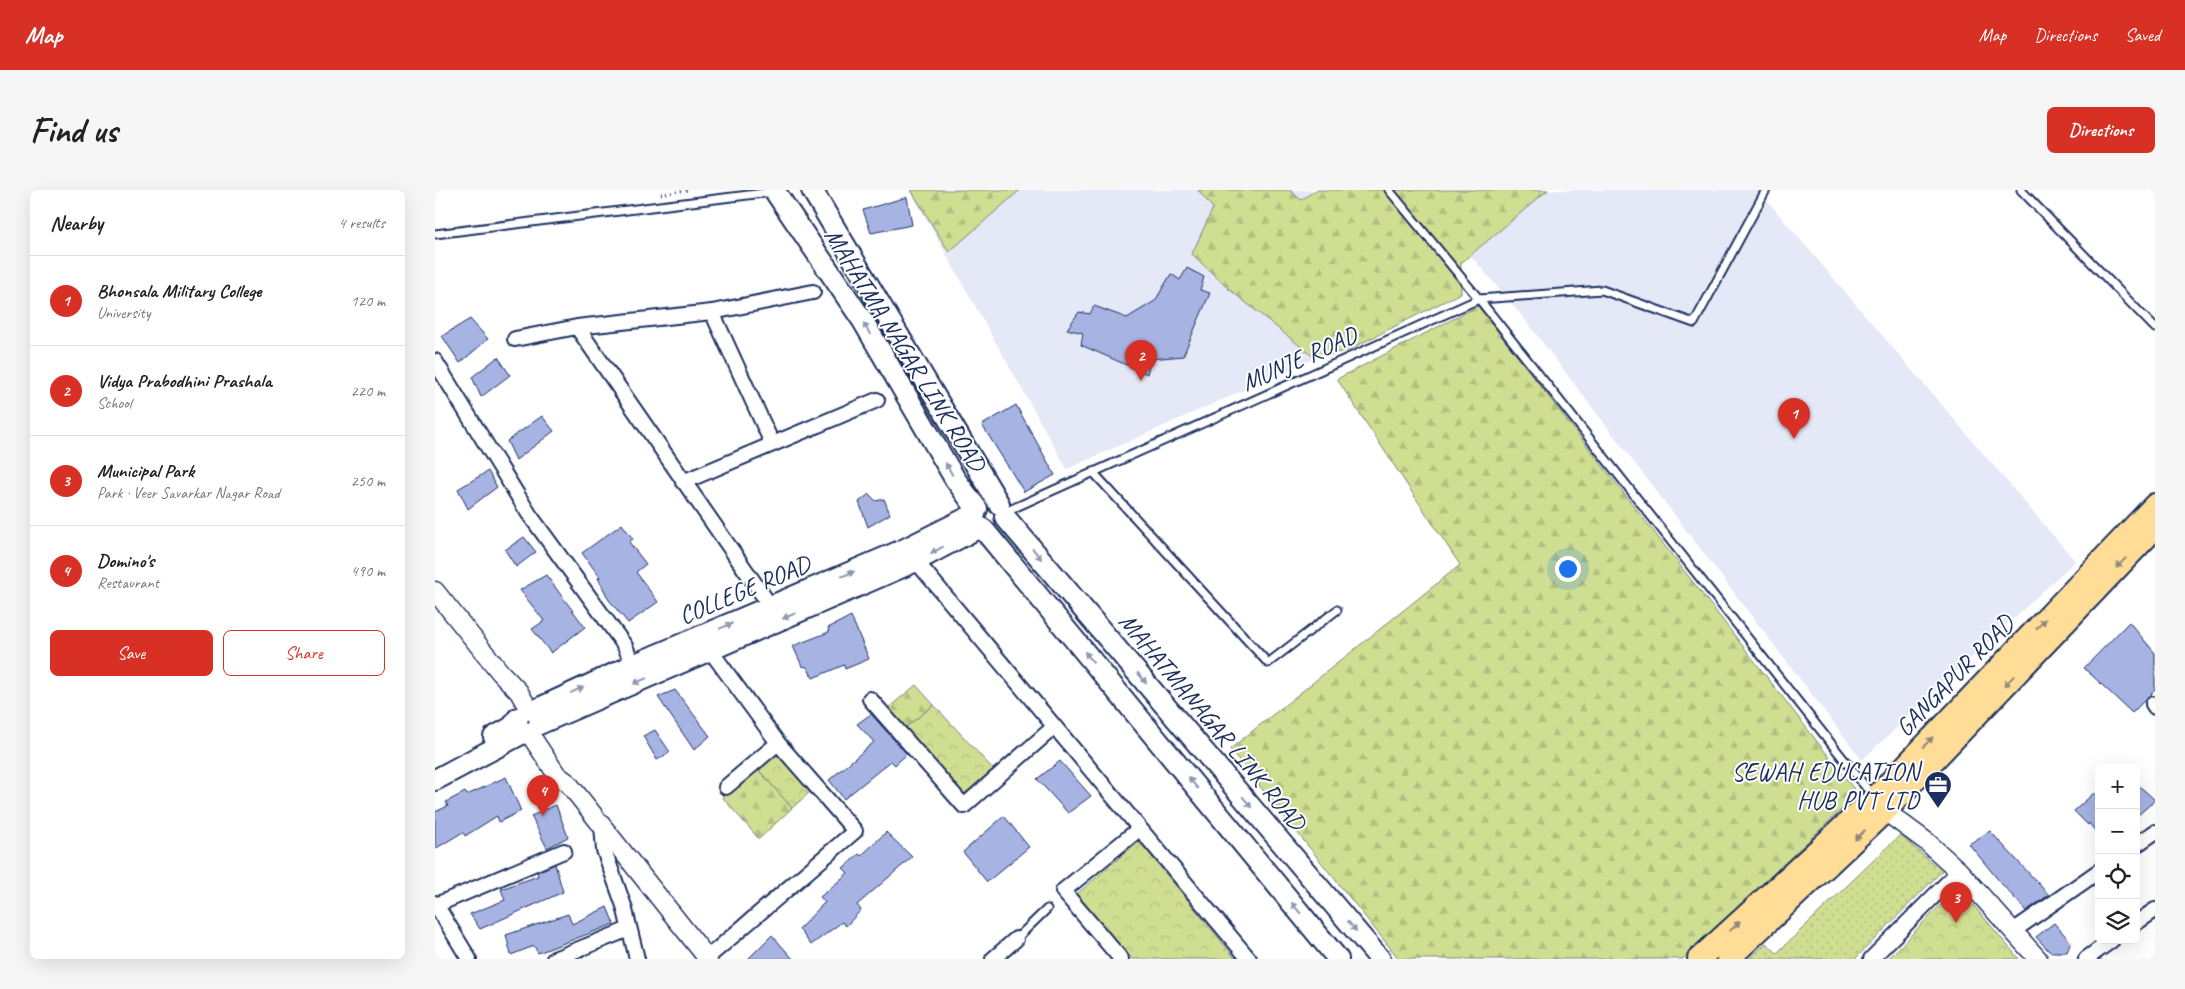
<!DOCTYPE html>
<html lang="en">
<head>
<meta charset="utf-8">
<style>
  body { margin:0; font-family:Caveat,sans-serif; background:#f6f6f6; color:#222 }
  .controls { position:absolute; right:15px; bottom:15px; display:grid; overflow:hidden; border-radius:8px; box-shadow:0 5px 20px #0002 }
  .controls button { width:45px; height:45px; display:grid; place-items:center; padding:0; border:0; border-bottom:1px solid #e0e0e0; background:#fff; color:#222; font:25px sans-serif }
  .you { position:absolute; left:1132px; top:378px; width:18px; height:18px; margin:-12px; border:4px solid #fff; border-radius:50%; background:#1a73e8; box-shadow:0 0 0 8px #1a73e833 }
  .badge { display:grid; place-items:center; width:32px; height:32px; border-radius:50%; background:#d93025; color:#fff; font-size:16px; font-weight:700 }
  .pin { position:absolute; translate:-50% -41px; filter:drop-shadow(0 1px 2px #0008) }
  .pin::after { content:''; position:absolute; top:26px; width:18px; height:15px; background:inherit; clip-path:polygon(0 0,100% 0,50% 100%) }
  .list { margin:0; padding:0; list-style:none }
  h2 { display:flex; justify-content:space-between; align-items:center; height:65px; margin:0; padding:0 20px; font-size:21px }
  h2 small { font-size:16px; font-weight:400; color:#767676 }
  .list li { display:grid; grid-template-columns:32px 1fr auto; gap:15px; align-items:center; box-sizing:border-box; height:90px; padding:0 20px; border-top:1px solid #e0e0e0 }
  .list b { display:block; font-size:19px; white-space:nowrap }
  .list p { margin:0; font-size:16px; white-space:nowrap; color:#767676 }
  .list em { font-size:16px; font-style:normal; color:#767676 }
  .actions { display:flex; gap:10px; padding:15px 20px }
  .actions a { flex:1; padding:11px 0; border:1px solid #d93025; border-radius:8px; text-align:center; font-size:18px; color:#d93025 }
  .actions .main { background:#d93025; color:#fff }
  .icon { flex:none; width:28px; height:28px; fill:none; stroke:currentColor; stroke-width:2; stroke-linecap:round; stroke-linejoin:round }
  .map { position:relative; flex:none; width:1720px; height:769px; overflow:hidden; border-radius:8px }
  header { display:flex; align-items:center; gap:30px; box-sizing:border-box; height:70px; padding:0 25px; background:#d93025; color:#fff }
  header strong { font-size:24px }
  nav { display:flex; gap:28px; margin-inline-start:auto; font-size:18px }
  .intro { display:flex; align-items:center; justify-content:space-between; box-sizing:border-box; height:120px; padding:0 30px }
  h1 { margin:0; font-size:35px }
  .button { padding:12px 22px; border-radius:8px; background:#d93025; color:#fff; font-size:18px; font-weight:700 }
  main { display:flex; gap:30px; padding:0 30px }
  aside { flex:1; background:#fff; border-radius:8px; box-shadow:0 5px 20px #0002 }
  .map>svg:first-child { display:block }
  .built { fill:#e4e8f7 }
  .grass { fill:url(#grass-dots); stroke:#768678 }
  .forest { fill:url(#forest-firs); stroke:#768678 }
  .park { fill:url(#park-crowns); stroke:#768678 }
  .building { fill:#a6b3e3; stroke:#1b2f5e }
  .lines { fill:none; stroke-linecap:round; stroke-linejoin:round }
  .service-casing { stroke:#1b2f5e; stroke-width:11 }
  .minor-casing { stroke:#1b2f5e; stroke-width:18 }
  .tertiary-casing { stroke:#1b2f5e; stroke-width:21 }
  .secondary-casing { stroke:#1b2f5e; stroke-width:24 }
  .primary-casing { stroke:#1b2f5e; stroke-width:26 }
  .path { stroke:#1b2f5e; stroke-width:2.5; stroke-dasharray:1 4; stroke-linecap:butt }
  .service { stroke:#fff; stroke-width:7 }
  .minor { stroke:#fff; stroke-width:14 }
  .tertiary { stroke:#fff; stroke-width:18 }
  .secondary { stroke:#fff; stroke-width:20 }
  .primary { stroke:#ffdd96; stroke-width:22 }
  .oneway { fill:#8d97ae }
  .oneway2 { fill:#8d867a }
  .labels { text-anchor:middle; stroke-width:4; stroke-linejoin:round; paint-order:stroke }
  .street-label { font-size:25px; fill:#1b2f5e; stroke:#fff }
  .poi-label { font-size:25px; fill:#1b2f5e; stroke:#fff; text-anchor:end }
</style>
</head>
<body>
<header>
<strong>Map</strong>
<nav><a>Map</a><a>Directions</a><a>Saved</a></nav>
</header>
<div class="intro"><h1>Find us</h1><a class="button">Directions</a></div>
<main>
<aside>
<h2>Nearby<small>4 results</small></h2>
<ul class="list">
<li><span class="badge">1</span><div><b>Bhonsala Military College</b><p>University</p></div><em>120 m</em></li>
<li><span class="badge">2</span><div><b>Vidya Prabodhini Prashala</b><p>School</p></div><em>220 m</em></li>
<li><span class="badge">3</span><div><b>Municipal Park</b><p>Park · Veer Savarkar Nagar Road</p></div><em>250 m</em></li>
<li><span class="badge">4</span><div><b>Domino's</b><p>Restaurant</p></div><em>490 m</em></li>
</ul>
<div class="actions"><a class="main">Save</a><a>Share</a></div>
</aside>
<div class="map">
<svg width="1720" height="769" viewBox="0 0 1720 769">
  <defs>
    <pattern id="grass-dots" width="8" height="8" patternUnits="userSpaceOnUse" patternTransform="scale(1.25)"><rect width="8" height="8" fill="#d0de92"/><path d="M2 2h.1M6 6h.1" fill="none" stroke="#b2bf80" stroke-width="1.8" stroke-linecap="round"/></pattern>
    <pattern id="forest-firs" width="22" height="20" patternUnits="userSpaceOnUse" patternTransform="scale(1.25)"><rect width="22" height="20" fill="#d0de92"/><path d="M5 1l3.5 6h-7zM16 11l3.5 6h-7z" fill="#b2bf80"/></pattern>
    <pattern id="park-crowns" width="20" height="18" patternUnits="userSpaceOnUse" patternTransform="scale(1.25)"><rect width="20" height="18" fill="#d0de92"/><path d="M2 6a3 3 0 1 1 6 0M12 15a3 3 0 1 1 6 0" fill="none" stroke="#b2bf80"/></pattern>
  </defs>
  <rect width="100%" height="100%" fill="#fff"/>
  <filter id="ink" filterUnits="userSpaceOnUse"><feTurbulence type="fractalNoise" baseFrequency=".02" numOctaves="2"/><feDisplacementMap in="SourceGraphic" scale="10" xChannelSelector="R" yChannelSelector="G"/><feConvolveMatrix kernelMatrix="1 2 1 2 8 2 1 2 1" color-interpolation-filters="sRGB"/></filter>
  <g filter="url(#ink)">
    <path class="built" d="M475 0H940L1026 103 632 279Z
      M1081 0H1323L1640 371 1427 570 1088 127 1026 54Z"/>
    <path class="grass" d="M1465 645 1507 681 1420 769H1314L1331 753 1342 763Z"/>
    <path class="forest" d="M476 0H585L514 62Z
      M763 0H855L866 10 881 0H1113L1026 73V103L913 160 880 168 794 99 757 64 778 18Z
      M1043 116 1423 604 1248 769H964L795 559 1025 375 902 189Z
      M481 495 499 515 471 537 453 518Z
      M322 578 357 618 324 649 287 607Z"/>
    <path class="park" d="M499 515 558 579 529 604 471 537Z
      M342 564 375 602 357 618 322 578Z
      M704 651 801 769H697L642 704Z
      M1523 697 1584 769H1453Z"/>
    <path class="building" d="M472 7 477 35 436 43 428 20Z
      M752 78 769 87 765 100 775 103 748 166 716 169 712 184 646 155 648 143 632 139 644 122 655 124 659 116 692 128 720 111 736 84 745 90Z
      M35 129 53 149 25 173 7 146Z
      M63 167 75 185 46 207 37 187Z
      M581 215 620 285 589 302 547 235Z
      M107 226 119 241 81 270 72 251Z
      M53 281 62 297 33 319 23 299Z
      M434 304 441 311 449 309 455 324 433 337 424 312Z
      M187 334 198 349 194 352 211 374 201 382 223 412 193 433 174 410 163 388 165 387 147 363Z
      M89 347 101 362 81 377 70 360Z
      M111 385 150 437 116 463 97 439 109 431 85 400Z
      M416 426 434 469 410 479 409 475 378 488 372 477 367 476 358 456 394 442 393 438Z
      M1694 432 1720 463V500L1697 523 1649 478Z
      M240 500 275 546 259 560 223 507Z
      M436 524 472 564 460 575 456 571 409 609 394 590 439 552 422 534Z
      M220 540 235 562 222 570 208 546Z
      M625 571 656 606 633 623 602 589Z
      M71 587 86 621 64 632 62 626 30 646 28 642 0 659V622L13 616 11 612 30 602 32 605Z
      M1701 593 1720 610 1701 627Z
      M1659 603 1664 608V646L1654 633 1653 635 1639 621Z
      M121 615 133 647 112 658 96 626Z
      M569 626 594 657 552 692 528 662Z
      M1555 641 1614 705 1591 721 1565 692 1534 654Z
      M451 642 477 667 422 715 426 720 411 736 407 732 376 755 364 739 390 712 385 707 413 683 408 678 424 664 426 666Z
      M120 674 128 702 45 739 35 724 70 710 66 699 103 686 102 682Z
      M172 717 179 734 103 763 99 756 76 765 71 745 133 724 137 734Z
      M1619 733 1636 752 1632 762H1615L1601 747Z
      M337 745 358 769H313Z"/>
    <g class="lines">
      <defs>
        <path id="service" d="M954 0 1044 109 1437 605
          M1586 0 1720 138
          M0 44 337 2
          M658 282 833 473 902 420
          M570 322 1044 109 1167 100 1259 133 1331 0
          M581 749 612 719"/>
        <path id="minor" d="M277 122 337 253
          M142 137 277 122 378 102
          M80 149 142 137 336 417
          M0 171 94 324 190 456 198 475
          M248 292 442 210
          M481 371 814 769
          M435 509 529 616 619 537
          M1718 514 1720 517
          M291 597 343 553
          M167 636 169 660 189 716 202 769
          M1701 655 1720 642
          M0 713 34 769
          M1 715 129 661
          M1701 733 1720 720
          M1578 741 1664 681
          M272 768 420 641 343 553 275 460
          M119 769 194 739
          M558 769 581 749
          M686 769 628 701 704 639
          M1436 769 1524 681
          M1651 769 1677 750"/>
        <path id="tertiary" d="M0 401 65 482 84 502 94 520
          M94 543 122 585 133 593 273 769
          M1450 621 1492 652 1524 681 1603 769"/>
        <path id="secondary" d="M339 0 428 131 520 289 542 319
          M377 0 564 314
          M570 327 945 769
          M549 340 903 769
          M98 521 198 475 470 359 540 324
          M104 534 481 371 545 337
          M59 547 77 537 83 528
          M0 590 90 542"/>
        <path id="primary" d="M1264 769 1440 608 1720 315
          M1293 769 1450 621 1716 342"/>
      </defs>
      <use href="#service" class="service-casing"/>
      <use href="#minor" class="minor-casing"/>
      <use href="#tertiary" class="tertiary-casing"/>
      <use href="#secondary" class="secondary-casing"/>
      <use href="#primary" class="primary-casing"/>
      <path class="path" d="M226 4 254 0"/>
      <use href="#service" class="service"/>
      <use href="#minor" class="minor"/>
      <use href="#tertiary" class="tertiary"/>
      <use href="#secondary" class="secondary"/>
      <use href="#primary" class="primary"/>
    </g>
    <defs><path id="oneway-solid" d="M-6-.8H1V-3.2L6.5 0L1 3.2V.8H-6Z" transform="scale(1.25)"/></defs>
    <g class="oneway">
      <use href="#oneway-solid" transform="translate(432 139) rotate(-120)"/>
      <use href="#oneway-solid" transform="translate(514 279) rotate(-120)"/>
      <use href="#oneway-solid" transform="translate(502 360) rotate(152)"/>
      <use href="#oneway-solid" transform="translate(602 364) rotate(50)"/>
      <use href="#oneway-solid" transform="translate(413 384) rotate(-23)"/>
      <use href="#oneway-solid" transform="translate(354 426) rotate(157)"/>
      <use href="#oneway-solid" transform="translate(291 436) rotate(-23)"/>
      <use href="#oneway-solid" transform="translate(654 467) rotate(-130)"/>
      <use href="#oneway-solid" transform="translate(707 488) rotate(50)"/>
      <use href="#oneway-solid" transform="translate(205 491) rotate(157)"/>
      <use href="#oneway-solid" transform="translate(142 500) rotate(-24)"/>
      <use href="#oneway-solid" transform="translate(758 593) rotate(-130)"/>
      <use href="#oneway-solid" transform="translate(812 612) rotate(50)"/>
      <use href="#oneway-solid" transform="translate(861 718) rotate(-130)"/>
      <use href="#oneway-solid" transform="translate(917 736) rotate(50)"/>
    </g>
    <g class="oneway2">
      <use href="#oneway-solid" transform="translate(1686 373) rotate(134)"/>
      <use href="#oneway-solid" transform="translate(1606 434) rotate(-46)"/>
      <use href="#oneway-solid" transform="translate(1574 491) rotate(134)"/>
      <use href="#oneway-solid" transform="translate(1493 552) rotate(-46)"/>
      <use href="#oneway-solid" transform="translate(1425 645) rotate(136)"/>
      <use href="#oneway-solid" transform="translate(1300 736) rotate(-43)"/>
    </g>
  </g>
  <defs>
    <symbol id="office-pin" viewBox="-11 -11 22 30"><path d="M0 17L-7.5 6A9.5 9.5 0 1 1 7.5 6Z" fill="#1b2f5e" stroke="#fff"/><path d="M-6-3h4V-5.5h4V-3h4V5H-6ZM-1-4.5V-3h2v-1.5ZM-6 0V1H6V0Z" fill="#fff"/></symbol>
  </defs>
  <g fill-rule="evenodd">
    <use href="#office-pin" x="1487" y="579" width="32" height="43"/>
  </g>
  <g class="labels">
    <g class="street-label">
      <text transform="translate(471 159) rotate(58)" y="9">MAHATMA NAGAR LINK ROAD</text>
      <text transform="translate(864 168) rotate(-24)" y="9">MUNJE ROAD</text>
      <text transform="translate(309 399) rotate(-23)" y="9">COLLEGE ROAD</text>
      <text transform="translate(1519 485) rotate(-46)" y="9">GANGAPUR ROAD</text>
      <text transform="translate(778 531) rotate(50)" y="9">MAHATMANAGAR LINK ROAD</text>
    </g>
    <g class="poi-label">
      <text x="1484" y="590">SEWAH EDUCATION<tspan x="1484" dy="29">HUB PVT LTD</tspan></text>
    </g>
  </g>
</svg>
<div class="controls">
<button>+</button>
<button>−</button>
<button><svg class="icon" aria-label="locate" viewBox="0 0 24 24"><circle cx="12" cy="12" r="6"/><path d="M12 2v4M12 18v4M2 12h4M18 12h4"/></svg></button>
<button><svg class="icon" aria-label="layers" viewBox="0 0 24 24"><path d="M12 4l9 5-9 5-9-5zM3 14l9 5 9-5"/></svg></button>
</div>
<div class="you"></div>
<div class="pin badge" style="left:1359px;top:249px">1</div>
<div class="pin badge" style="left:706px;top:191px">2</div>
<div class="pin badge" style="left:1521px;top:733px">3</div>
<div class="pin badge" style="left:108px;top:626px">4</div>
</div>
</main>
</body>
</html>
